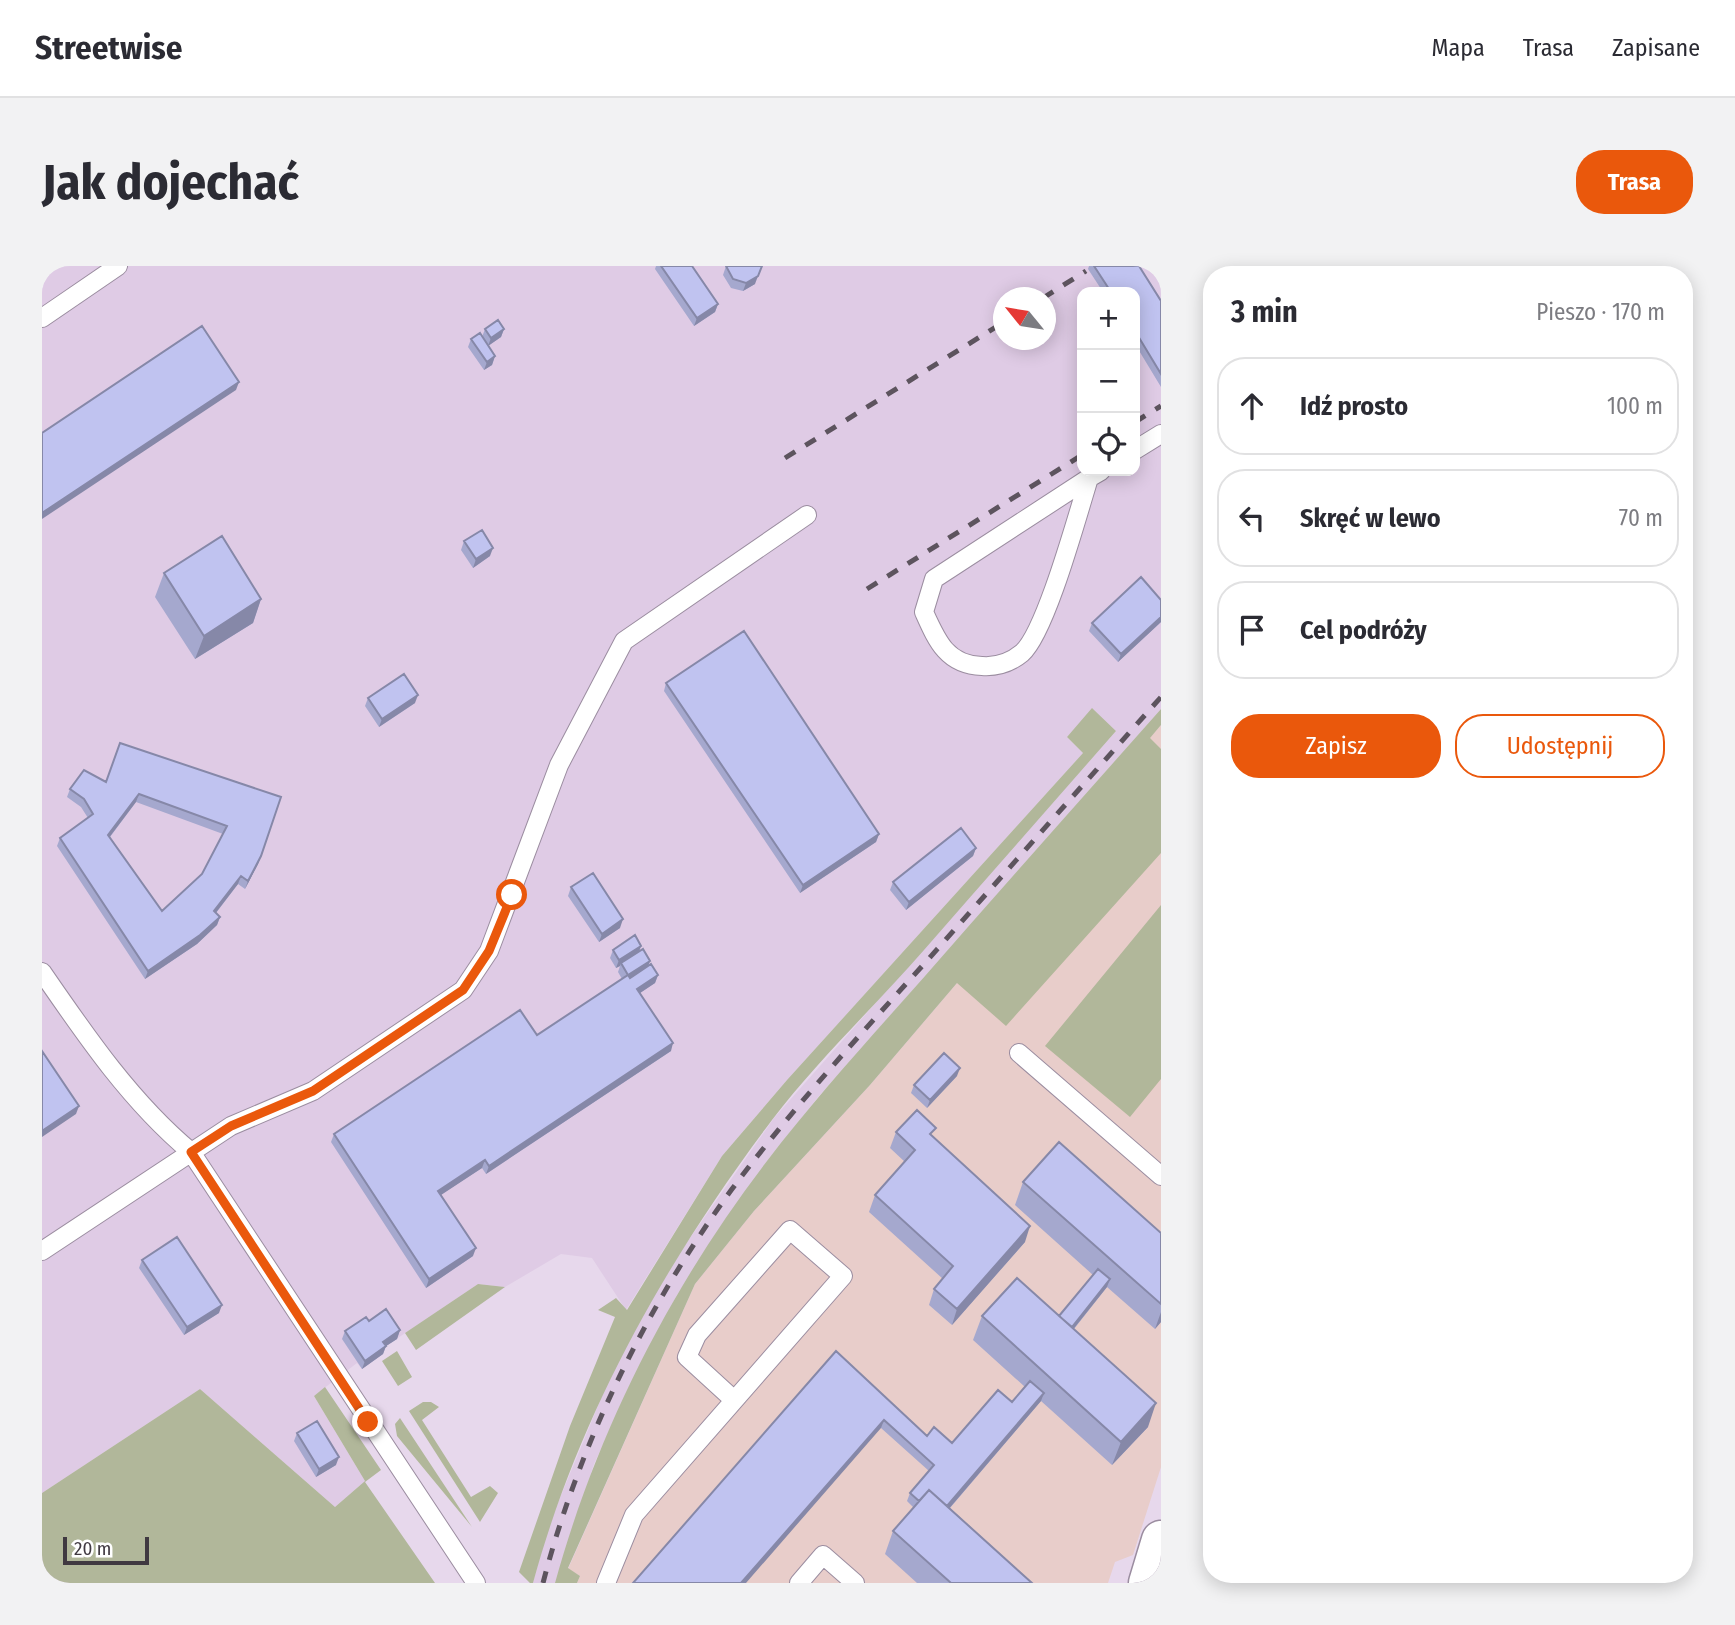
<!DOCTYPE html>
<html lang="pl">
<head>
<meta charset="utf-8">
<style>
  body { margin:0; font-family:"Fira Sans Condensed",sans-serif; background:#f2f2f3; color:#2b2b33 }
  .controls { position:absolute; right:21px; top:21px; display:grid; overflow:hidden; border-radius:14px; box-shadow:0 4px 18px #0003 }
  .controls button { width:63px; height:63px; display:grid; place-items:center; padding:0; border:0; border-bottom:2px solid #e1e1e2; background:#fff; color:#2b2b33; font:35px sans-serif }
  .compass { position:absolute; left:951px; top:21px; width:63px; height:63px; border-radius:50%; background:#fff; box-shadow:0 4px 18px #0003; rotate:300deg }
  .scale { position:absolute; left:21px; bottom:18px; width:86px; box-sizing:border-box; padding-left:7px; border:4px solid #403941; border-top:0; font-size:19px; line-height:24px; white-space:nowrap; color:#403941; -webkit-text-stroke:5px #fff; paint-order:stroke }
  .stop { position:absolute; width:21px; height:21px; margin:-16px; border:5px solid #ea580c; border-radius:50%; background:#fff }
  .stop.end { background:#ea580c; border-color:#fff; box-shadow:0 2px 7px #0008 }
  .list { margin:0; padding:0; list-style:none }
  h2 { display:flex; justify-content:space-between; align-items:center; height:91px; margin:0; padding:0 28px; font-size:30px }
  h2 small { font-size:23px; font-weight:400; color:#7c7c81 }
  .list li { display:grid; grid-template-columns:46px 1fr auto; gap:21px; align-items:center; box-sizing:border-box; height:98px; margin:0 14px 14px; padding:0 14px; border:2px solid #e1e1e2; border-radius:28px }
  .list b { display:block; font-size:26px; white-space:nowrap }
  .list em { font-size:23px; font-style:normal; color:#7c7c81 }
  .actions { display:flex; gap:14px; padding:21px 28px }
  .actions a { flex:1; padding:16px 0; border:2px solid #ea580c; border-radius:28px; text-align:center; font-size:24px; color:#ea580c }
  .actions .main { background:#ea580c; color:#fff }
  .icon { flex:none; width:38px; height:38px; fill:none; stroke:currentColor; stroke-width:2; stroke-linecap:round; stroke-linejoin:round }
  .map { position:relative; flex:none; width:1119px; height:1317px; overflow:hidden; border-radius:28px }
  header { display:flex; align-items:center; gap:42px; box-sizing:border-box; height:98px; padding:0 35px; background:#fff; border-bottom:2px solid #e1e1e2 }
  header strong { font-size:33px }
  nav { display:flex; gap:38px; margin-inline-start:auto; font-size:24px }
  .intro { display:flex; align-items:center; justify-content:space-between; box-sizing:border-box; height:168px; padding:0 42px }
  h1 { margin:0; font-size:49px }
  .button { padding:18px 32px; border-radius:28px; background:#ea580c; color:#fff; font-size:24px; font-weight:700 }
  main { display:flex; gap:42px; padding:0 42px }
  aside { flex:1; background:#fff; border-radius:28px; box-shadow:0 4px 18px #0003 }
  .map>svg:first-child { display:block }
  .built { fill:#dfcbe5; fill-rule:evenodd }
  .education { fill:#e8cdca }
  .green { fill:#b1b79a }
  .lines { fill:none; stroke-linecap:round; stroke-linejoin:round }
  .service-casing { stroke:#9b8da0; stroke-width:20 }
  .tertiary-casing { stroke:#9b8da0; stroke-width:41 }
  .service { stroke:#fff; stroke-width:18 }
  .tertiary { stroke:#fff; stroke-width:38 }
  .rail { stroke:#5d545e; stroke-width:5; stroke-dasharray:12 12; stroke-linecap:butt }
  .wall { fill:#a5a8ce; fill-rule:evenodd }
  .shaded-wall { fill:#8688a8 }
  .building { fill:#c0c3f0; stroke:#8688a8; stroke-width:2; fill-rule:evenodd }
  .route { stroke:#ea580c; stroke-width:9 }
</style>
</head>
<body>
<header>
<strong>Streetwise</strong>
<nav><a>Mapa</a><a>Trasa</a><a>Zapisane</a></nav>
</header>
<div class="intro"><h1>Jak dojechać</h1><a class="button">Trasa</a></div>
<main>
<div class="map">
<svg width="1119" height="1317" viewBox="0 0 1119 1317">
  <rect width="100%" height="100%" fill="#e7d8ec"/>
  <path class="built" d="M0 0H1119V443L777 830 725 895 635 1029 588 1119 552 1198 513 1317H491L506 1261 565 1118 601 1048 641 982 732 852 1074 465 1051 443 1025 471 1041 487 745 814 680 890 584 1044 550 992 519 988 463 1021 436 1018 338 1084 341 1088 320 1103 315 1097 272 1130 323 1215 293 1241 158 1123 0 1227ZM1040 26H1093V205H1040ZM962 32H1004V74H962Z"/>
  <path class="education" d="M1119 459V1201L1091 1289 1073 1296 1066 1317H535L538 1310 526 1303 653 1018 712 945 828 819 915 717 900 703Z"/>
  <path class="green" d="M1050 442 1074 465C1010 538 946 611 882 684 832 741 776 794 730 854 625 993 537 1148 491 1317H488L477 1306 528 1160 573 1051 556 1044 574 1032 585 1044 680 890 745 814 1041 487 1025 471Z
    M1119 443V459L1108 472 1119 483V587L964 760 915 717 828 819 712 945 653 1018 526 1302 538 1310 535 1317H513C555 1165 629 1020 725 895 774 831 829 771 883 710 961 621 1040 532 1119 443Z
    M1119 639V813L1088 851 1003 780Z
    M436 1018 463 1021 374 1084 363 1067Z
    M355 1085 370 1111 356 1120 340 1095Z
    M283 1121 339 1204 323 1216 393 1317H0V1227L158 1123 293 1241 323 1215 272 1130Z
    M381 1136H389L397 1141 380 1154 429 1231 448 1220 456 1227 438 1256 367 1145Z
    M358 1152 430 1261 355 1170 353 1158Z"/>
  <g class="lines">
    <defs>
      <path id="service" d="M0 52 76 0
        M1093 184 1119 168
        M1047 212C1036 247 1004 366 980 387 968 397 954 401 940 400 905 399 895 375 882 346L892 313 1047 212 1059 205
        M0 706C44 770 89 836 149 886L434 1317
        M977 787 1119 910
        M0 985 189 860 271 825 421 724 447 685 517 499 582 375 765 249
        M564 1317 592 1249 801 1010 748 964 655 1069 645 1091 692 1134
        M757 1317 781 1289 813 1317"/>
      <path id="tertiary" d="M1106 1317 1119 1274"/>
    </defs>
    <use href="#service" class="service-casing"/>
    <use href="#tertiary" class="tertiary-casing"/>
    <use href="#service" class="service"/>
    <use href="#tertiary" class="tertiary"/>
    <path class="rail" d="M1001 32 1044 5
      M1093 156 1119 140
      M743 192 962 56
      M825 323 1040 189
      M501 1317C537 1178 605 1039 690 923 749 844 816 771 882 698 961 609 1040 520 1119 431"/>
  </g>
  <path class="wall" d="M614 0H650L676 38 673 46 652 60 613 3Z
    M684 0 713 18 701 25 689 22 681 9Z
    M1047 0H1097L1119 35V121L1093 78V26H1061L1046 3Z
    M443 63H462L459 71 446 80 453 90 450 99 442 104 426 81 429 73 440 71Z
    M422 275 448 290 431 302 419 284Z
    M122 307 219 333 211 357 153 393 113 331Z
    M1119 334V356L1076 396 1047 365 1050 357Z
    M624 417 837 568 834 576 758 627 622 425Z
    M326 432 373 437 337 461 323 440Z
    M64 516 239 531 216 598 203 623 196 618 174 647 178 651 175 659 155 678 103 713 15 580 18 572 46 552 39 541 25 531 28 523ZM94 536 181 568 160 608 120 645 68 571Z
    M934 582 931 590 864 644 848 624 851 616Z
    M529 621 578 662 557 676 526 630Z
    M599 680 597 686 608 695 606 700 616 709 613 717 598 727 629 785 444 908 440 902 398 929 431 990 384 1022 289 876 292 868 495 769 580 713 576 706 578 700 574 702 568 692 571 684Z
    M915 810 885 842 869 827 872 819Z
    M854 866 891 870 983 976 910 1059 887 1039 892 1023 901 1013 827 946 833 929 863 896 848 882Z
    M981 916 1119 967V1056L1113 1063 1065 1021 1032 1063 1106 1161 1070 1199 999 1135 908 1242 990 1317H875L843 1288 851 1265 872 1242 865 1235 868 1227 887 1205 839 1162 794 1085 885 1170 910 1177 970 1136 983 1121 931 1074 940 1050H1017L1051 1009 973 939Z
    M100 994 177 1047 142 1069 97 1002Z
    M327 1055 358 1064 355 1073 344 1080 341 1088 320 1103 300 1073 303 1065Z
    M255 1167 294 1199 274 1211 252 1175Z"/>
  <path class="shaded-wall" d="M716 10 713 18 701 25 704 17Z
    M676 38 673 46 652 60 655 52Z
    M462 63 459 71 446 80 449 72Z
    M453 90 450 99 442 104 445 96Z
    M197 116 194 124 0 253V247Z
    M451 282 448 290 431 302 434 293Z
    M219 333 211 357 153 393 162 370Z
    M1119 351V356L1076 396 1079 388Z
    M376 429 373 437 337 461 340 453Z
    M97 528 94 536 63 577 66 569Z
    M837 568 834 576 758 627 761 619Z
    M934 582 931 590 864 644 867 636Z
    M219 590 216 598 203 623 206 615Z
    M199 610 196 618 169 653 172 645Z
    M178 651 175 659 155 678 103 713 106 705Z
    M581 653 578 662 557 676 560 668Z
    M599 680 596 688 579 697 578 700 574 702 577 694Z
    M608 695 605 703 583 717 586 709Z
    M616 709 613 717 592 731 595 723Z
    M631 777 629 785 444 908 447 900Z
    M918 802 915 810 885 842 888 834Z
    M37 840 34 848 0 871V865Z
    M443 894 440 902 393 933 396 925Z
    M988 960 983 976 910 1059 915 1043Z
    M434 982 431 990 384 1022 387 1013Z
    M1068 1013 1065 1021 1017 1081 1020 1073Z
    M180 1039 177 1047 142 1069 145 1061Z
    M1119 1046V1056L1113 1063Z
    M358 1064 355 1073 338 1084 341 1076Z
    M344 1080 341 1088 320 1103 323 1095Z
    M1002 1127 999 1135 893 1259 896 1251Z
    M1114 1137 1106 1161 1070 1199 1079 1176Z
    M842 1154 839 1162 704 1317H699Z
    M297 1191 294 1199 274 1211 277 1203Z"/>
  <path class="building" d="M619 0H650L676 38 655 52Z
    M684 0H720L716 10 704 17 691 13Z
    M1052 0H1097L1119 35V108L1093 65V26H1069Z
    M456 54 462 63 449 72 443 63Z
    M160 60 197 116 0 247V167Z
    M438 67 453 90 445 96 429 73Z
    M440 264 451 282 434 293 422 275Z
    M180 270 219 333 162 370 122 307Z
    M1099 311 1119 334V351L1079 388 1050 357Z
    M702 365 837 568 761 619 624 417Z
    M362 408 376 429 340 453 326 432Z
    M78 477 239 531 219 590 206 615 199 610 172 645 178 651 158 669 106 705 18 572 51 548 42 533 28 523 42 504 64 516ZM97 528 185 560 160 608 120 645 66 569Z
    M919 562 934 582 867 636 851 616Z
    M551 607 581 653 560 668 529 621Z
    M593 669 599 680 577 694 571 684Z
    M601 683 608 695 586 709 579 697Z
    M609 698 616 709 595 723 631 777 447 900 443 894 396 925 434 982 387 1013 292 868 478 744 495 769 586 709 588 712Z
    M0 785 37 840 0 865Z
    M902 787 918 802 888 834 872 819Z
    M875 844 894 862 888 868 988 960 915 1043 892 1023 911 1000 833 929 873 884 854 866Z
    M1017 876 1119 967V1038L981 916Z
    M135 971 180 1039 145 1061 100 994Z
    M1056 1003 1068 1013 1030 1061 1017 1050Z
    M975 1012 1114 1137 1079 1176 940 1050Z
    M344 1043 358 1064 341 1076 344 1080 323 1095 303 1065 324 1051 327 1055Z
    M794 1085 885 1170 892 1161 910 1177 956 1124 970 1136 988 1115 1002 1127 905 1240 887 1224 877 1235 868 1227 892 1199 842 1154 699 1317H591Z
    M275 1155 297 1191 277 1203 255 1167Z
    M887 1224 990 1317H909L851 1265Z"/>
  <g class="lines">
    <path class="route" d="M326 1156 149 886 189 860 271 825 421 724 447 685 470 629"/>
  </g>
</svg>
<div class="controls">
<button>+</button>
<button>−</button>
<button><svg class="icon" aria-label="locate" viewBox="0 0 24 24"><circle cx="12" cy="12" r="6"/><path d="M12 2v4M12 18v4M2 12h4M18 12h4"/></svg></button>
</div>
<svg class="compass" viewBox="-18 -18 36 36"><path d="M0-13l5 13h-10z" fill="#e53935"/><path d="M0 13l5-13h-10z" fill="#7c7c81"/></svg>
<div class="scale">20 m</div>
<div class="stop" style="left:470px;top:629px"></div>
<div class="stop end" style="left:326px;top:1156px"></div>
</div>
<aside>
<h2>3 min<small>Pieszo · 170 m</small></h2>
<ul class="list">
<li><svg class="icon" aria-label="ahead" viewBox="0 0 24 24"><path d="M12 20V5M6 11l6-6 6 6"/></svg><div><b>Idź prosto</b></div><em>100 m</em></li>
<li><svg class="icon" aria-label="left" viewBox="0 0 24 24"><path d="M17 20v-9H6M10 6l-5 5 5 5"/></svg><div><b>Skręć w lewo</b></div><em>70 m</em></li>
<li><svg class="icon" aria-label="arrive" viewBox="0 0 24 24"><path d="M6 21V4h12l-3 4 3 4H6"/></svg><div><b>Cel podróży</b></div></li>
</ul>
<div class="actions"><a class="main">Zapisz</a><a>Udostępnij</a></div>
</aside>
</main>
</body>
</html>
